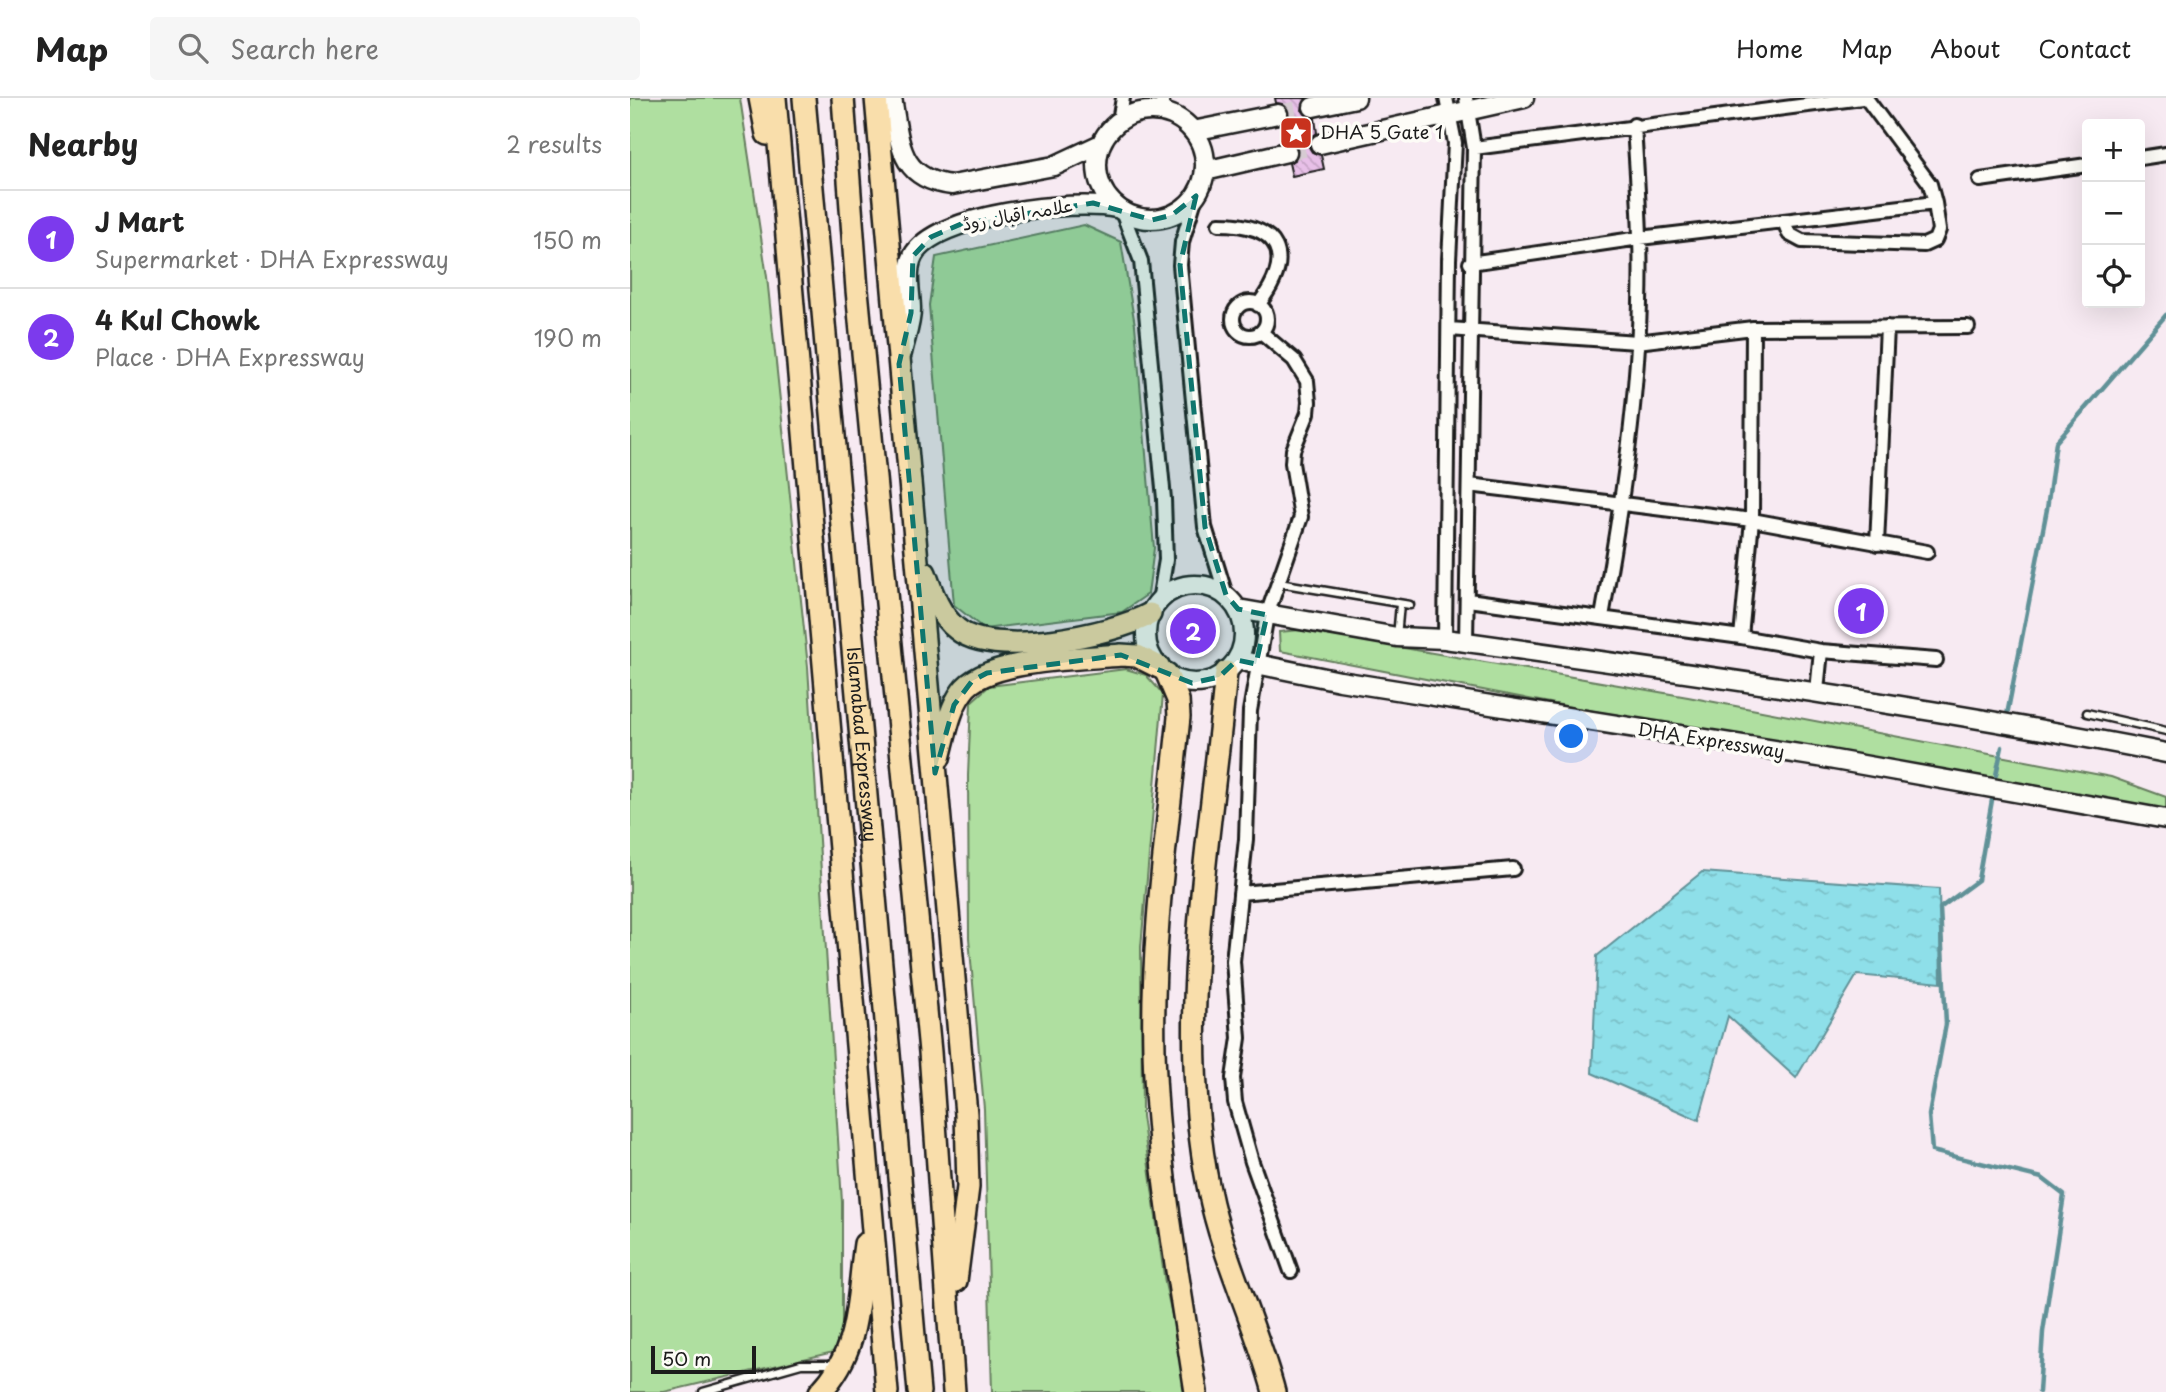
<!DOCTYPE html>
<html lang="en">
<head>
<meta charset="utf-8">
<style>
  body { margin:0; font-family:"Playpen Sans","Playpen Sans Arabic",sans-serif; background:#f6f6f6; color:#222 }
  .controls { position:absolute; right:21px; top:21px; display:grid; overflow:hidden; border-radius:7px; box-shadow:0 7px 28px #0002 }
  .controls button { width:63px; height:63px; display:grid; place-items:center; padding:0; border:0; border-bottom:2px solid #e0e0e0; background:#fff; color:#222; font:35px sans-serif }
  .scale { position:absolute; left:21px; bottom:18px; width:105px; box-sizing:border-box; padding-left:7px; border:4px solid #1c1c1c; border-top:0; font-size:19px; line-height:24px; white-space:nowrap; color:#1c1c1c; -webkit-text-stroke:5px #fdfcf7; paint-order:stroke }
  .you { position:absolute; left:942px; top:639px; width:24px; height:24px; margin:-18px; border:5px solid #fff; border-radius:50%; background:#1a73e8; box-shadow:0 0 0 10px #1a73e833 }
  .badge { display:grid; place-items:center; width:46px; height:46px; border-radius:50%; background:#7c3aed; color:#fff; font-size:23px; font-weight:700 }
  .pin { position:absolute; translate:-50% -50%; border:4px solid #fff; box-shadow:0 2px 7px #0006 }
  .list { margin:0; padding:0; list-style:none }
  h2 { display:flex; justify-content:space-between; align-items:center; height:91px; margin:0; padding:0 28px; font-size:30px }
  h2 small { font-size:23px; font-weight:400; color:#767676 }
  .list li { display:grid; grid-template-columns:46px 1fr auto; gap:21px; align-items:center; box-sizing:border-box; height:98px; padding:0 28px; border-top:2px solid #e0e0e0 }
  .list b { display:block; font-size:26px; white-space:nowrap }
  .list p { margin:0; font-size:23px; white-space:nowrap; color:#767676 }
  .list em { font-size:23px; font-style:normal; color:#767676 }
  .icon { flex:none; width:38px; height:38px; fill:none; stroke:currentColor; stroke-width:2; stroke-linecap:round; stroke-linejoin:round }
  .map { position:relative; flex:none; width:1536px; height:1294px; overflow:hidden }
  header { display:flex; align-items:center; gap:42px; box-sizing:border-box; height:98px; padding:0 35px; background:#fff; border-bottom:2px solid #e0e0e0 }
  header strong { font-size:33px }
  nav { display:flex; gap:38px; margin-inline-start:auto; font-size:24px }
  .search { width:490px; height:63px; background:#f6f6f6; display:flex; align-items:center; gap:18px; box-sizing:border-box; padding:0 24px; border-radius:7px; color:#767676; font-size:26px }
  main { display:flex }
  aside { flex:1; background:#fff }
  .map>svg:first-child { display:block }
  .grass { fill:#afdfa0; stroke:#667e5e; stroke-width:2 }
  .water { fill:url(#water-ripples); stroke:#609197; stroke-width:2 }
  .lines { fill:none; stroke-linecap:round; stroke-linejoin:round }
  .stream { stroke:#609197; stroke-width:4.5 }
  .building { fill:url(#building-back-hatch); stroke:#1c1c1c; stroke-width:2 }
  .secondary-tunnel { stroke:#d6cbd2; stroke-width:18; stroke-dasharray:18 9; stroke-linecap:butt }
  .service-casing { stroke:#1c1c1c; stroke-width:11 }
  .minor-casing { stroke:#1c1c1c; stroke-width:18 }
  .secondary-casing { stroke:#1c1c1c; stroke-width:23 }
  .trunk-casing { stroke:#1c1c1c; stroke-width:26 }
  .service { stroke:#fdfcf7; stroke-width:6 }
  .minor { stroke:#fdfcf7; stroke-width:12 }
  .secondary { stroke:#fdfcf7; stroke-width:18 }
  .trunk { stroke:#f9deab; stroke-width:21 }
  .marked { fill:#0f766e; fill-opacity:0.2; stroke:#0f766e; stroke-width:5; stroke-dasharray:14 9; stroke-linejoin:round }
  .labels { text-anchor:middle; stroke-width:7; stroke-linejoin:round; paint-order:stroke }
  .poi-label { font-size:18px; fill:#1c1c1c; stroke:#fdfcf7; text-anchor:start }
  .street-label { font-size:18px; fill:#1c1c1c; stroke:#fdfcf7 }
</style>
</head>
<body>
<header>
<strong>Map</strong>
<div class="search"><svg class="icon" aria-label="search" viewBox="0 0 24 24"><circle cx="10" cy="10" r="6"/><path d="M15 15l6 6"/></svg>Search here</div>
<nav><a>Home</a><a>Map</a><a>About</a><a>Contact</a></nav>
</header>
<main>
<aside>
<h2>Nearby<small>2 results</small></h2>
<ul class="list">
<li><span class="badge">1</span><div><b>J Mart</b><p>Supermarket · DHA Expressway</p></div><em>150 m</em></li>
<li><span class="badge">2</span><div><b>4 Kul Chowk</b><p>Place · DHA Expressway</p></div><em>190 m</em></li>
</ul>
</aside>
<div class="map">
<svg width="1536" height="1294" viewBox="0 0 1536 1294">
  <defs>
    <pattern id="water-ripples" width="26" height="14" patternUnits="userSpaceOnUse" patternTransform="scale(1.75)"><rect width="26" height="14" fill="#8edfe9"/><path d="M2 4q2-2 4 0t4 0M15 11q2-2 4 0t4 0" fill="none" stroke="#7abfc7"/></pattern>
    <pattern id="building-back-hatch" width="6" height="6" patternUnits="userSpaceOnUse" patternTransform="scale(1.75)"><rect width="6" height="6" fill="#e8c0e8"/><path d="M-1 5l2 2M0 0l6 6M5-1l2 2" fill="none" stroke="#c6a4c6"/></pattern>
  </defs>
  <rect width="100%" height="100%" fill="#f7eaf2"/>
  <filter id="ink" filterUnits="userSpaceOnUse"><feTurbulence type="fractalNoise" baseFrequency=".0143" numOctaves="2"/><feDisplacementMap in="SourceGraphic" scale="14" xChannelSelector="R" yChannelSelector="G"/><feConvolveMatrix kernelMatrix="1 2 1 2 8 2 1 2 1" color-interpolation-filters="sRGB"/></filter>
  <g filter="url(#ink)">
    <path class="grass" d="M0 0H110L137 179 178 569 212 1104V1252L34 1294H0Z
      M454 127 491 144 505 227 524 450 518 496 492 514 354 531 324 507 299 207 306 159Z
      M670 532 1058 599 1481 679 1536 699V713L941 609 650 553 649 534Z
      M496 571 516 577 533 596 511 849 512 1018 535 1185 559 1294H362L354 1011 339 840 338 678 341 604 359 588Z"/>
    <path class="water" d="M1072 774 1309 791 1311 885 1227 877 1166 980 1098 918 1069 1022 962 975 967 858Z"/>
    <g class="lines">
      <path class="stream" d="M1376 622 1417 411 1426 344 1536 217
        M1366 677 1372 649
        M1362 702 1348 782 1310 810 1316 926 1299 1017 1302 1053 1412 1080 1434 1097 1413 1234 1409 1294"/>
    </g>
    <path class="building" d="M645 0H676L672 12 679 20H685L687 35 679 42V49L682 54 691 57 694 71 662 78 659 65 665 62 668 52 665 46 654 43 651 27 658 20 659 13 652 6 646 5Z"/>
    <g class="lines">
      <path class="secondary-tunnel" d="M648 16 683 9
        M657 54 690 46"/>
      <defs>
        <path id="service" d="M649 485 780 507
          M767 539 770 506
          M1457 615 1536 633
          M73 1294 171 1266H206"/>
        <path id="minor" d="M532 0 533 15
          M489 23 493 0
          M844 50 1232 0
          M1510 60 1536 56
          M1350 82 1457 67
          M566 98 552 144 550 167 575 429 596 497
          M492 114 511 163 534 401 536 462 529 503
          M589 126C650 126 666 158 628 207
          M1155 126 1159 136 1172 143 1294 147 1305 142 1309 132 1305 105
          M840 165 1010 140 1305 105 1300 86 1236 0
          M603 221a17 17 0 1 1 34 0a17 17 0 1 1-34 0Z
          M819 231 1007 244 1123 230 1338 229
          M631 234 664 262 677 283 679 304 678 315 663 352 662 365 671 419 637 517 620 613 616 741 603 863 609 940 603 980 605 1004 622 1064 661 1173
          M839 387 1122 422 1297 454
          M1247 446 1257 229
          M838 502 1111 539 1191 553 1306 562
          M972 519C994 395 1014 265 1010 139 1009 101 1006 64 1004 27
          M1111 539 1122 422 1123 230
          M815 541 819 162 825 45 816 0
          M836 544 844 50 836 0
          M1187 593 1191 553
          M610 795 883 771"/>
        <path id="secondary" d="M262 0C270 44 268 81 322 87L424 68 471 46
          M683 9 726 0
          M467 67a54 54 0 1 1 108 0a54 54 0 1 1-108 0Z
          M563 33 648 16
          M690 46 894 0
          M575 73 657 54
          M272 255C275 241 281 226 281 212 281 195 275 174 283 158 304 116 444 101 486 110
          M516 536a49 49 0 1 1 98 0a49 49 0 1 1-98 0Z
          M608 511 767 539 815 541C1057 575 1297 608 1536 655
          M607 562 710 583 1188 659 1536 721"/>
        <g id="trunk">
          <path d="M130 0 137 36"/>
          <path d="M145 0 257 1294"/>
          <path id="s1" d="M174 0 289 1294"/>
          <path d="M213 0 227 192 300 954 324 1294"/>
          <path d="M246 0 336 1016 338 1089 326 1183"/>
          <path d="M295 475C302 495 310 518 327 531 363 561 482 537 520 516"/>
          <path d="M596 574C581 742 544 924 579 1092 593 1161 626 1226 644 1294"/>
          <path d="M537 576 548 602 549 619C538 729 521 841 524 952 527 1067 549 1181 566 1294"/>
          <path d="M309 660C315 638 319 612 332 594 355 560 452 561 491 557L507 558 529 569"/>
          <path d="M190 1294C231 1252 227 1200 235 1146"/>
        </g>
      </defs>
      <use href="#service" class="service-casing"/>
      <use href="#minor" class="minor-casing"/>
      <use href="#secondary" class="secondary-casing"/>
      <use href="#trunk" class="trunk-casing"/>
      <use href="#service" class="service"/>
      <use href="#minor" class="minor"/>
      <use href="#secondary" class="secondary"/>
      <use href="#trunk" class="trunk"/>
    </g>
  </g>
  <path class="marked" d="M566 98 550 167 575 429 596 497 608 511 637 517 626 566 607 562 589 579 562 585 491 557 357 575 342 583 324 607 305 675 269 266 281 215 283 158 301 139 331 126 463 105 522 122 542 117Z"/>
  <defs>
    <symbol id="sight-square" viewBox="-11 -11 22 22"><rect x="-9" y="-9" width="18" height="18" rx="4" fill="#c8321e" stroke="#fdfcf7"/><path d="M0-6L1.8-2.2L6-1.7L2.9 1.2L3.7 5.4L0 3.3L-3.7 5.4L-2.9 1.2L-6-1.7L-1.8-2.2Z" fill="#fff"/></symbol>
  </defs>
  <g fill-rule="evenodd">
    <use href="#sight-square" x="647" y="16" width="38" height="38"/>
  </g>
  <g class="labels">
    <g class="poi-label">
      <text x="690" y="41">DHA 5 Gate 1</text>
    </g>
    <g class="street-label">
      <text transform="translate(388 117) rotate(-10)" y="6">علامہ اقبال روڈ</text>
      <text transform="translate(1081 643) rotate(9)" y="6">DHA Expressway</text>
      <text dy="6" stroke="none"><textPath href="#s1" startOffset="649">Islamabad Expressway</textPath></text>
    </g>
  </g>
</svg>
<div class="controls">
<button>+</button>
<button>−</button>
<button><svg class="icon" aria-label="locate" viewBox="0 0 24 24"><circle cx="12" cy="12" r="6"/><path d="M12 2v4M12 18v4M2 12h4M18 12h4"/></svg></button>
</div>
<div class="scale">50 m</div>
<div class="you"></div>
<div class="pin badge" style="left:1231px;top:513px">1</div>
<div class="pin badge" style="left:563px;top:533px">2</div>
</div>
</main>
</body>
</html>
